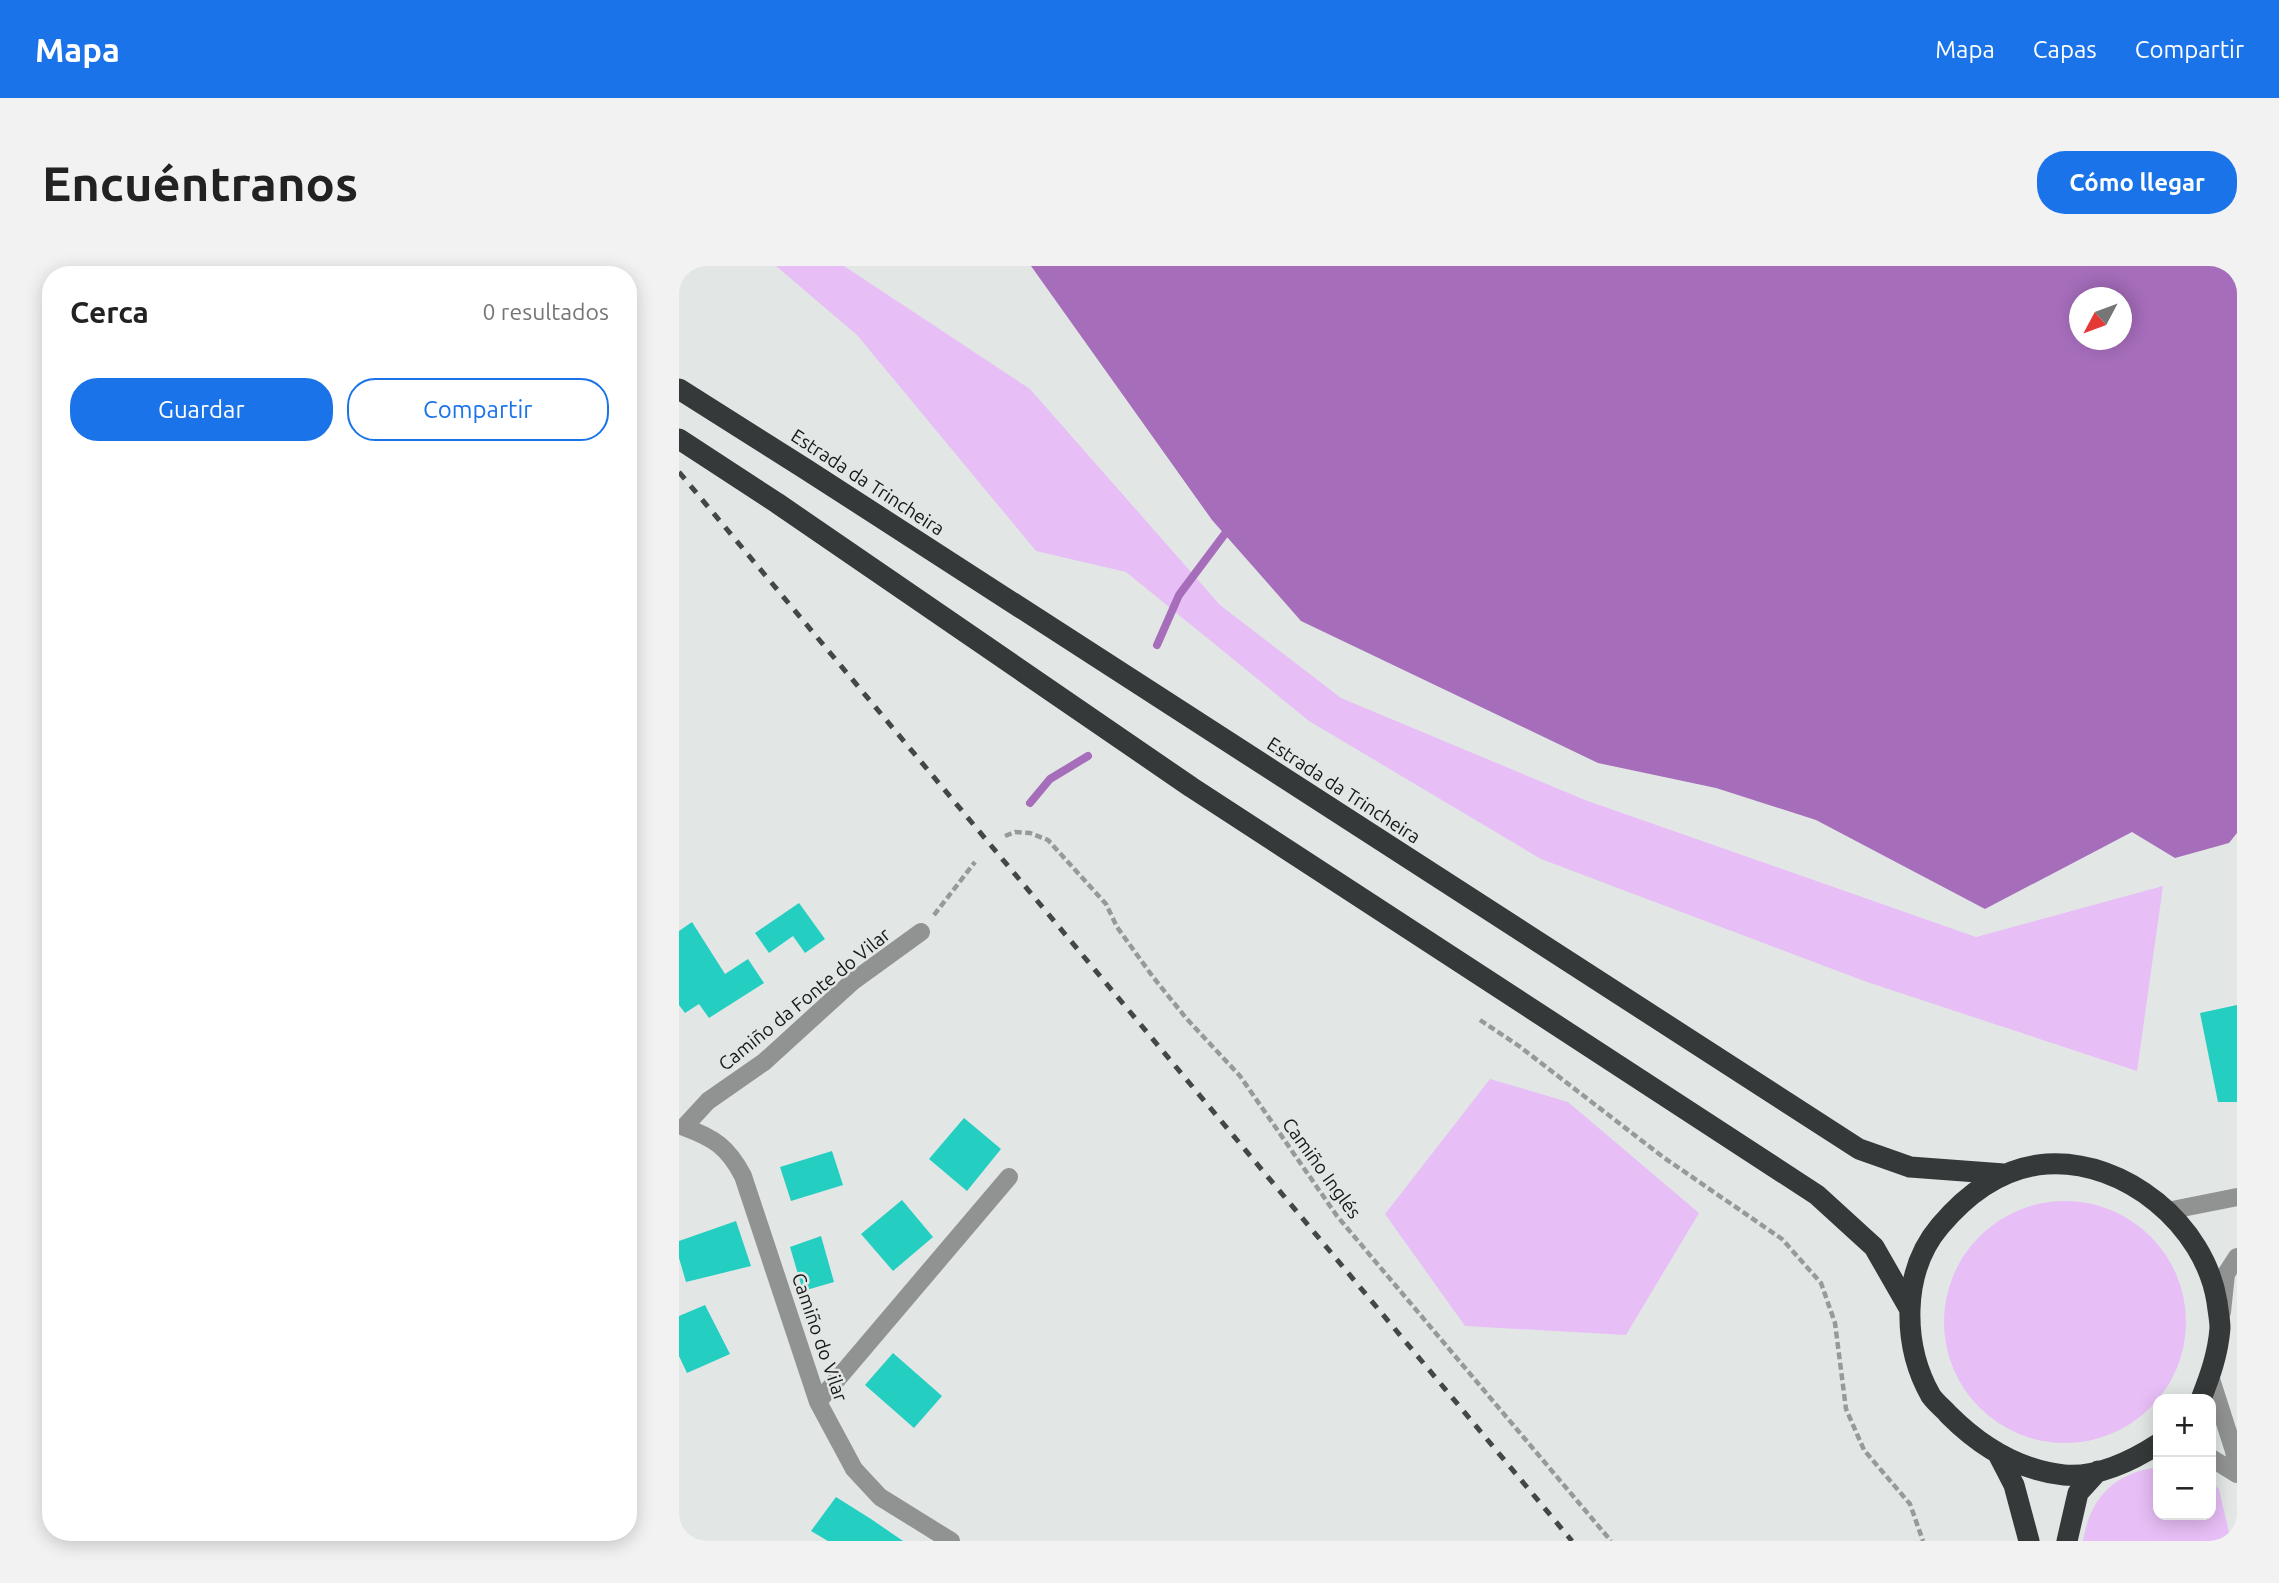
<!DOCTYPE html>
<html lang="es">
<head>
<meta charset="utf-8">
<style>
  body { margin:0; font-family:Ubuntu,sans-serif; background:#f2f2f2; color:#222 }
  .controls { position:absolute; right:21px; bottom:21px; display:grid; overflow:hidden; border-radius:14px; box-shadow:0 4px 18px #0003 }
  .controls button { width:63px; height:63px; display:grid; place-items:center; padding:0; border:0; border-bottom:2px solid #e0e0e0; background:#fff; color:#222; font:35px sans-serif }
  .compass { position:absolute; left:1390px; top:21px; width:63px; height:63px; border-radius:50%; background:#fff; box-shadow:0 4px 18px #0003; rotate:229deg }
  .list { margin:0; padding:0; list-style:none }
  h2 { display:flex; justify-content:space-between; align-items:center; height:91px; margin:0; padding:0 28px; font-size:30px }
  h2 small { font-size:23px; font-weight:400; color:#767676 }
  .actions { display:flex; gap:14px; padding:21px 28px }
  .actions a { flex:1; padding:16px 0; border:2px solid #1a73e8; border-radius:28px; text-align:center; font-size:24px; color:#1a73e8 }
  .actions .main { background:#1a73e8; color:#fff }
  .map { position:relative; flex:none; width:1558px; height:1275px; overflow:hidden; border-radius:28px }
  header { display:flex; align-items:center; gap:42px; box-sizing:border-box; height:98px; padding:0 35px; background:#1a73e8; color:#fff }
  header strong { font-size:33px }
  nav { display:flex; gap:38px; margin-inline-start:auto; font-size:24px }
  .intro { display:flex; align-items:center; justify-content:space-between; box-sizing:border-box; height:168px; padding:0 42px }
  h1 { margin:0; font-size:49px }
  .button { padding:18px 32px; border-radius:28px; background:#1a73e8; color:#fff; font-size:24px; font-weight:700 }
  main { display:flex; gap:42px; padding:0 42px }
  aside { flex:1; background:#fff; border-radius:28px; box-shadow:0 4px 18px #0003 }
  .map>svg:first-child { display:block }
  .green { fill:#e7bef6 }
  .water { fill:#a66dbb; fill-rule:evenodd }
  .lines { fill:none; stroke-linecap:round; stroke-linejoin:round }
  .stream { stroke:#a66dbb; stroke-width:8 }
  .building { fill:#24cec0 }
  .path { stroke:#969a99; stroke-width:4.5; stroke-dasharray:7 3.5; stroke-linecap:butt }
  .minor { stroke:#919393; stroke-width:18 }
  .highway { stroke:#363939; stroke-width:21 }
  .rail { stroke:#444746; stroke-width:5; stroke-dasharray:9 9; stroke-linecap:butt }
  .labels { text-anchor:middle; stroke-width:5; stroke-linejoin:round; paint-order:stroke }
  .street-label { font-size:19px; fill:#171918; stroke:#e2e7e6 }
</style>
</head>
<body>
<header>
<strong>Mapa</strong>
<nav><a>Mapa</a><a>Capas</a><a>Compartir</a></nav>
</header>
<div class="intro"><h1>Encuéntranos</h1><a class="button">Cómo llegar</a></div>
<main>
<aside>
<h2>Cerca<small>0 resultados</small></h2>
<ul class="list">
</ul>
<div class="actions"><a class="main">Guardar</a><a>Compartir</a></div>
</aside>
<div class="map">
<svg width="1558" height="1275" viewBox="0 0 1558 1275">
  <rect width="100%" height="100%" fill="#e2e7e6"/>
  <path class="green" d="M97 0H165L351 123 541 339 662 432 906 534 1297 671 1484 620 1458 805 1188 716 862 593 630 455 447 306 357 285 178 69Z
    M811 813 889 836 1020 947 947 1069 786 1060 706 948Z
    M1265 1056a121 121 0 1 1 242 0a121 121 0 1 1-242 0Z
    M1479 1201V1249H1532V1216L1540 1223 1552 1275H1404C1411 1232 1435 1207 1479 1201Z"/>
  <path class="water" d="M352 0H1558V567L1550 577 1496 592 1453 566 1306 643 1137 554 1037 522 919 497 622 355 533 254ZM1400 32H1442V74H1400Z"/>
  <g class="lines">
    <path class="stream" d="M478 379 500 329 551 261
      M351 537 371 513 409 490"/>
  </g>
  <path class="building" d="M120 637 146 673 126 687 114 670 90 687 76 667Z
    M13 656 46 708 69 693 85 717 30 752 20 738 6 747 0 739V665Z
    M1558 739V836H1539L1521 747Z
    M285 852 322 883 288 925 250 893Z
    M153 885 164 919 112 935 101 901Z
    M223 934 254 971 214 1005 182 968Z
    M57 955 72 1000 7 1016 0 992V975Z
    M142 970 155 1016 124 1025 111 981Z
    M26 1039 51 1088 8 1107 0 1090V1050Z
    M214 1087 263 1130 235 1162 186 1119Z
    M157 1231 192 1253 224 1275H149L132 1265Z"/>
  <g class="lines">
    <path class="path" d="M326 570 336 566 351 567 369 574 427 638 438 661 474 711 507 752 561 810 658 950 932 1275
      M255 649 296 596
      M801 754 840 780 984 891 1103 973 1142 1017 1156 1057 1167 1143 1185 1184 1231 1238 1244 1275"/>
    <path class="minor" d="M5 861C35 872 49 881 64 910L139 1136 175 1203 201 1231 272 1275
      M5 861 29 835 85 796 173 716 242 666
      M1488 945 1558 931
      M1543 1046 1547 1008 1558 991
      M1531 1110 1555 1185 1558 1202
      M139 1136 330 911
      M1532 1192 1558 1208"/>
    <path class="highway" d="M0 123 125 202 1180 883 1231 901 1325 908
      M0 173 98 237 512 521 1138 929 1195 981 1230 1042
      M1479 1178C1453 1195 1417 1212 1385 1209 1340 1204 1302 1181 1270 1149 1265 1143 1257 1137 1252 1130 1223 1079 1222 1006 1261 960 1288 928 1324 901 1368 898 1446 893 1526 959 1538 1036 1539 1045 1541 1054 1541 1062 1539 1088 1531 1110 1522 1133
      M1319 1188 1335 1219 1350 1275
      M1388 1275 1399 1227 1419 1205"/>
    <path class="rail" d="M0 206 893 1275"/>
  </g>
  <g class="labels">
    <g class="street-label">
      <text transform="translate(189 216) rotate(33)" y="7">Estrada da Trincheira</text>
      <text transform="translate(665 524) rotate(33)" y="7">Estrada da Trincheira</text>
      <text transform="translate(125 733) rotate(-39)" y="7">Camiño da Fonte do Vilar</text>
      <text transform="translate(643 902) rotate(54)" y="7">Camiño Inglés</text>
      <text transform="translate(141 1071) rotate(71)" y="7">Camiño do Vilar</text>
    </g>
  </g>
</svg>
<div class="controls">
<button>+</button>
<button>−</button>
</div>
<svg class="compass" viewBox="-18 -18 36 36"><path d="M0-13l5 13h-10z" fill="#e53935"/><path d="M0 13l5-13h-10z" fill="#767676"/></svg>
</div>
</main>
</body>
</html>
